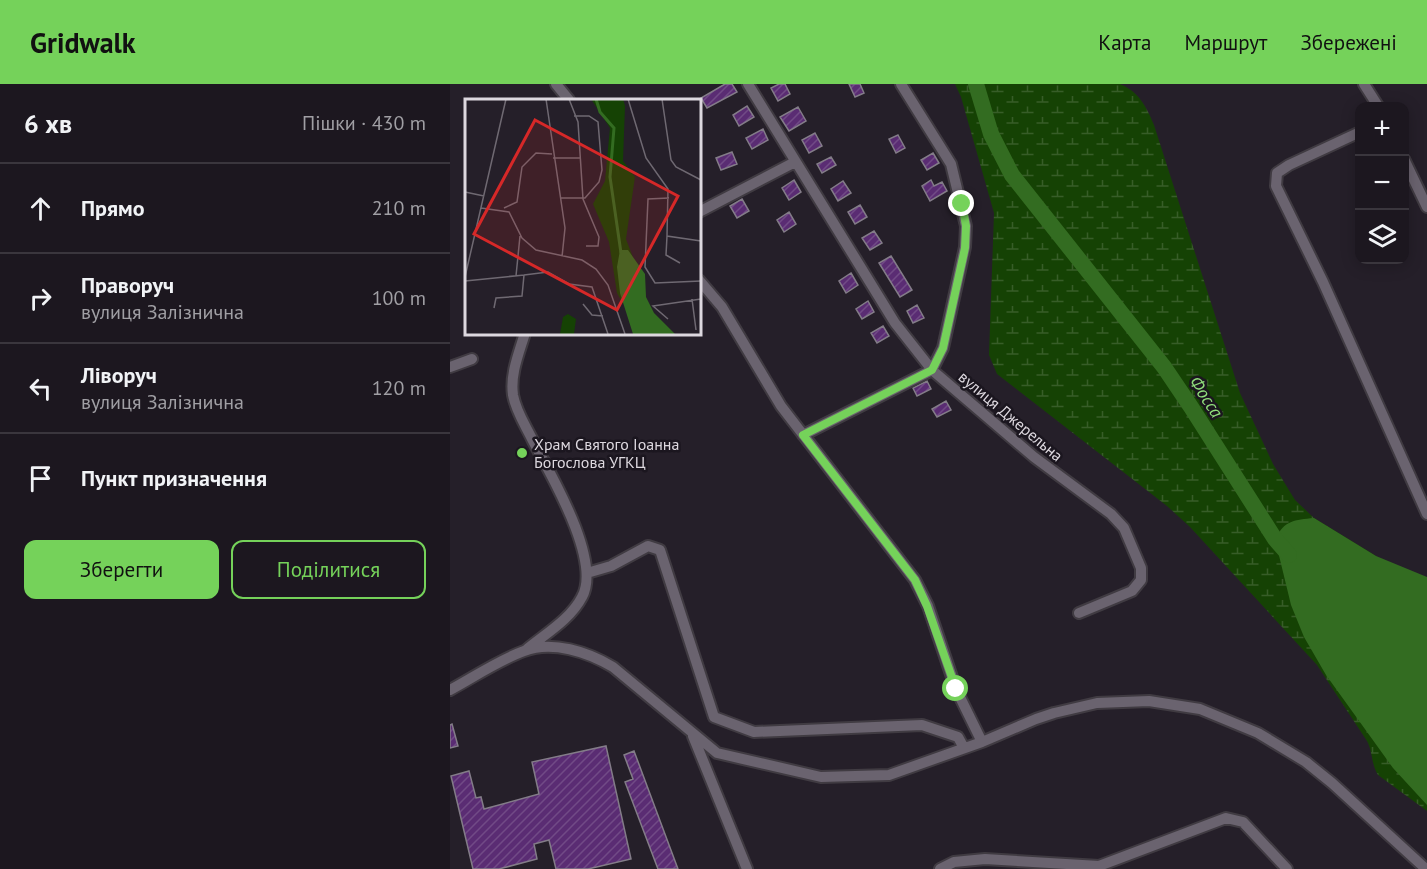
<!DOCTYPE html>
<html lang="uk">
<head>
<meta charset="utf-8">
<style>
  body { margin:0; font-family:"PT Sans",sans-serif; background:#252028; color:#f1f3f6 }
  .controls { position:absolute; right:18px; top:18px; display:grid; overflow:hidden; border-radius:12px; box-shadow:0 3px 15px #0003 }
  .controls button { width:54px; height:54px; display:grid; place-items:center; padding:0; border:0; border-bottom:2px solid #3a363d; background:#1c171f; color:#f1f3f6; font:30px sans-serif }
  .stop { position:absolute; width:18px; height:18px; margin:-14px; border:4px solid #75d25a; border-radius:50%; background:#fff }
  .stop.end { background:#75d25a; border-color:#fff; box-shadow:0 2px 6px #0008 }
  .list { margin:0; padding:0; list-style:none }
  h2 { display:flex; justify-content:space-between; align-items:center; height:78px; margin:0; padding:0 24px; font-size:26px }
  h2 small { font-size:20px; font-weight:400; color:#a09fa4 }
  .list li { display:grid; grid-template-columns:39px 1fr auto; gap:18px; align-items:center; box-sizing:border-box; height:90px; padding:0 24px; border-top:2px solid #3a363d }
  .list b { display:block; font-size:22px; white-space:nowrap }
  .list p { margin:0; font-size:20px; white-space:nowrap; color:#a09fa4 }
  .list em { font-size:20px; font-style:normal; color:#a09fa4 }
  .actions { display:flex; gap:12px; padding:18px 24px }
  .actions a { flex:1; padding:14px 0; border:2px solid #75d25a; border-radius:12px; text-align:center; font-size:21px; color:#75d25a }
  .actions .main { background:#75d25a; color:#111 }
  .icon { flex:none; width:33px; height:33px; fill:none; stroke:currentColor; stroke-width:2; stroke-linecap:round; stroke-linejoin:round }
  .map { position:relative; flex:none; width:977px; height:785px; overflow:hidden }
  header { display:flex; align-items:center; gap:36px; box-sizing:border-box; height:84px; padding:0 30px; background:#75d25a; color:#111 }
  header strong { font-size:28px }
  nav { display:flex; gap:33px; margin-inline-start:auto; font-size:21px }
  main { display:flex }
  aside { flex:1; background:#1c171f }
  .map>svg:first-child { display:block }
  .wetland { fill:url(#wetland-marsh) }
  .water { fill:#336c21 }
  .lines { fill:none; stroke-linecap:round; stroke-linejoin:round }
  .river { stroke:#336c21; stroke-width:16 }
  .building { fill:url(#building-hatch); stroke:#837c88; stroke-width:1.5 }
  .minor-casing { stroke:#403b42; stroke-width:14 }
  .minor { stroke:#6a636f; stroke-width:10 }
  .route { stroke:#75d25a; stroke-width:8 }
  .poi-dot { fill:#75d25a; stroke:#1b161f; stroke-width:2 }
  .labels { text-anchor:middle; stroke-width:5; stroke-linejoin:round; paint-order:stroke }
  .street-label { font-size:16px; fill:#ddd8df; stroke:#1b161f }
  .poi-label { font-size:16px; fill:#ddd8df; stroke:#1b161f; text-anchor:start }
  .water-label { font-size:18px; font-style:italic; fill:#90de7b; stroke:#1b161f }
  .inset-river { fill:none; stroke:#336c21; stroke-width:3 }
  .inset-road { fill:none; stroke:#6f6972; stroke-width:1.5 }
  .view { fill:#d62828; fill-opacity:0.15; stroke:#d62828; stroke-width:3 }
  .inset-edge { fill:none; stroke:#ddd8df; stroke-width:3 }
</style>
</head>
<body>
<header>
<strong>Gridwalk</strong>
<nav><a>Карта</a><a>Маршрут</a><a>Збережені</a></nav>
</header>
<main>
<aside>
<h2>6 хв<small>Пішки · 430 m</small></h2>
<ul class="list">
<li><svg class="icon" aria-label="ahead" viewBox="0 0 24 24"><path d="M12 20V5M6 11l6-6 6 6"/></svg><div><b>Прямо</b></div><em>210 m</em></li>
<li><svg class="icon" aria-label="right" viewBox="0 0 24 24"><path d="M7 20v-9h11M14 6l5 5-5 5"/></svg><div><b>Праворуч</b><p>вулиця Залізнична</p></div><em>100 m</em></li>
<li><svg class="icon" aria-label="left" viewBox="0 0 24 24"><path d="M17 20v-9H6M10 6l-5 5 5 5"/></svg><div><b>Ліворуч</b><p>вулиця Залізнична</p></div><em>120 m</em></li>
<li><svg class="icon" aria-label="arrive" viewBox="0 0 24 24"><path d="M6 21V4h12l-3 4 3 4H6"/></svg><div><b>Пункт призначення</b></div></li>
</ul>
<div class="actions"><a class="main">Зберегти</a><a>Поділитися</a></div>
</aside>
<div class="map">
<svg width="977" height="785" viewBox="0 0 977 785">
  <defs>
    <pattern id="wetland-marsh" width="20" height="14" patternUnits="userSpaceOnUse" patternTransform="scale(1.5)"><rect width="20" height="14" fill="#154204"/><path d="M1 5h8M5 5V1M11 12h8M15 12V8" fill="none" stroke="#375d28"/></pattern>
    <pattern id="building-hatch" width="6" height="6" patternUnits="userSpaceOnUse" patternTransform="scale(1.5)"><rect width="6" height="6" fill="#5a2c73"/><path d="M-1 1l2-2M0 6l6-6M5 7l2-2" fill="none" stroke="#714a86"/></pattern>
  </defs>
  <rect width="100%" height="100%" fill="#251f29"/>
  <path class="wetland" d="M505 0H670C689 8 696 22 704 41L790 309 823 380 845 416 864 434 926 472 977 707V727L928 691C921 680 923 668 917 657L867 581 740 443 717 422 547 290 539 271 544 129 511 13Z"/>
  <path class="water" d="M864 434 926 472 977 493V721L943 684 876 591 854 553 841 521 825 455C835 436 844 436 864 434Z"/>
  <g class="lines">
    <path class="river" d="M526 0 541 50 562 91 714 283 741 323 825 455 839 471"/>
  </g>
  <path class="building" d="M275 0H282L287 8 257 24 251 14Z
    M329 0H335L340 10 328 17 321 4Z
    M399 0H410L414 9 405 13Z
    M297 22 304 33 289 42 283 31Z
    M348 23 356 37 339 47 330 33Z
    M313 45 318 56 302 65 296 54Z
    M365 49 372 62 359 69 352 56Z
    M448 51 455 64 446 69 439 55Z
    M282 68 287 80 271 86 266 74Z
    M483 69 489 79 477 86 471 76Z
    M381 73 386 81 372 89 367 80Z
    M344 96 351 108 339 116 332 104Z
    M481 96 484 102 492 98 497 107 480 117 472 102Z
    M393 97 401 109 388 117 381 105Z
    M292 115 299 127 287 134 280 122Z
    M410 121 417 133 405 140 398 128Z
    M339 128 346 140 334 148 327 136Z
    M424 147 432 159 420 166 412 154Z
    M441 172 462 206 450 213 429 179Z
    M401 189 408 201 396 209 389 197Z
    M418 217 424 228 412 235 406 225Z
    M467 221 474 234 463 239 457 227Z
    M433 242 439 252 427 259 421 249Z
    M477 297 481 305 467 312 463 304Z
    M496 317 501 326 487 333 482 325Z
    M2 640 8 662 0 664V641Z
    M156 662 181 775 138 785H106L99 756 84 760 87 775 49 785H23L1 692 19 687 26 714 31 713 34 725 89 710 82 678Z
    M184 667 228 785H208L175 698 183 695 174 671Z"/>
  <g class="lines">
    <defs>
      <path id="minor" d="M106 0 119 16
        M298 0 445 239 482 286 584 373 661 430 674 444 691 484V496L682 507 629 529
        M914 0 928 22
        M910 48 839 81 827 89 826 102 873 198 977 430
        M954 75 977 123
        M249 128 345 78
        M249 196 272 223 331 322 465 496 478 522 506 605 532 658
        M75 249C69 269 60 290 63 311 66 328 76 342 83 357 101 391 152 477 132 513 120 536 95 550 76 566
        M0 283 22 275
        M353 351 482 286 493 264 515 163 516 142 501 80 451 0
        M137 489 161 482 198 462 210 466 264 633 304 648 472 641 508 653 514 664
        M0 606C24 593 49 576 74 567 102 556 138 568 163 583L267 669 371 693 439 691 532 658 586 635 604 629 647 619 699 617 750 625 808 649 856 678 882 699 976 785
        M243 652 297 785
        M490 785 504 778 535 775 649 782 776 734 793 738 837 785"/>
    </defs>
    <use href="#minor" class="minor-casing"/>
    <use href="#minor" class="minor"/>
  </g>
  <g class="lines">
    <path class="route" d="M506 605 477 522 465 496 353 351 482 286 493 264 515 164 516 142 512 120"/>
  </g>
  <circle class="poi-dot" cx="72" cy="369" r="6"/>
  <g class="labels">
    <g class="street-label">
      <text transform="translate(561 332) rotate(40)" y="6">вулиця Джерельна</text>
    </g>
    <g class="poi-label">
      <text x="84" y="366">Храм Святого Іоанна<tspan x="84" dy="18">Богослова УГКЦ</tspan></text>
    </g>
    <g class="water-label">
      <text transform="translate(756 313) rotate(57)" y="6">Фосса</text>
    </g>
  </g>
  <g transform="translate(15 15)">
    <rect width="236" height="236" fill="#251f29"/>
    <path d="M126 0H158L160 7 158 62 170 78 161 140 169 161 158 205 152 194 144 143 128 105 140 82 145 29Z" fill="#154204"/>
    <path d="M103 215 111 220 109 235H95L98 218Z" fill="#154204"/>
    <path d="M155 151H163L180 175 181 198 189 214 210 235H168L155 194 152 168Z" fill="#336c21"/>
    <path class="inset-river" d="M131 0 135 13 149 29 145 78 156 154"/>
    <path class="inset-road" d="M81 0 100 129 97 158M104 0 113 23 118 100 134 138 133 147H121M163 0 181 59 203 90 202 137 236 142M197 0 206 61 211 68 236 81M88 59H115M0 93 19 97M95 99H120L134 83 137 71 133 23 124 17H109M204 99 183 100 180 168 190 184 236 182M16 109 44 113 57 139 71 151 117 161 131 170 143 186 160 235M39 109 52 103 57 68 71 54 87 55M202 137 201 156 215 164M59 176 83 173 104 185 127 188 143 235M51 177 55 137M0 178 41 0M0 182 59 176 57 197 31 199 29 209M227 200 231 231M118 205 127 216 138 217M203 220 188 207 236 200"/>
    <path class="view" d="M70 21 213 97 152 211 9 135Z"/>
    <rect width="236" height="236" class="inset-edge"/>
  </g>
</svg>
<div class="controls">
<button>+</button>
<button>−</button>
<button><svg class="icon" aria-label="layers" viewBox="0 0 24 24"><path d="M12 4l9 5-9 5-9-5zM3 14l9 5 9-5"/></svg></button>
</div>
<div class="stop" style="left:506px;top:605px"></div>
<div class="stop end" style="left:512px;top:120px"></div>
</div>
</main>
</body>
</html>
